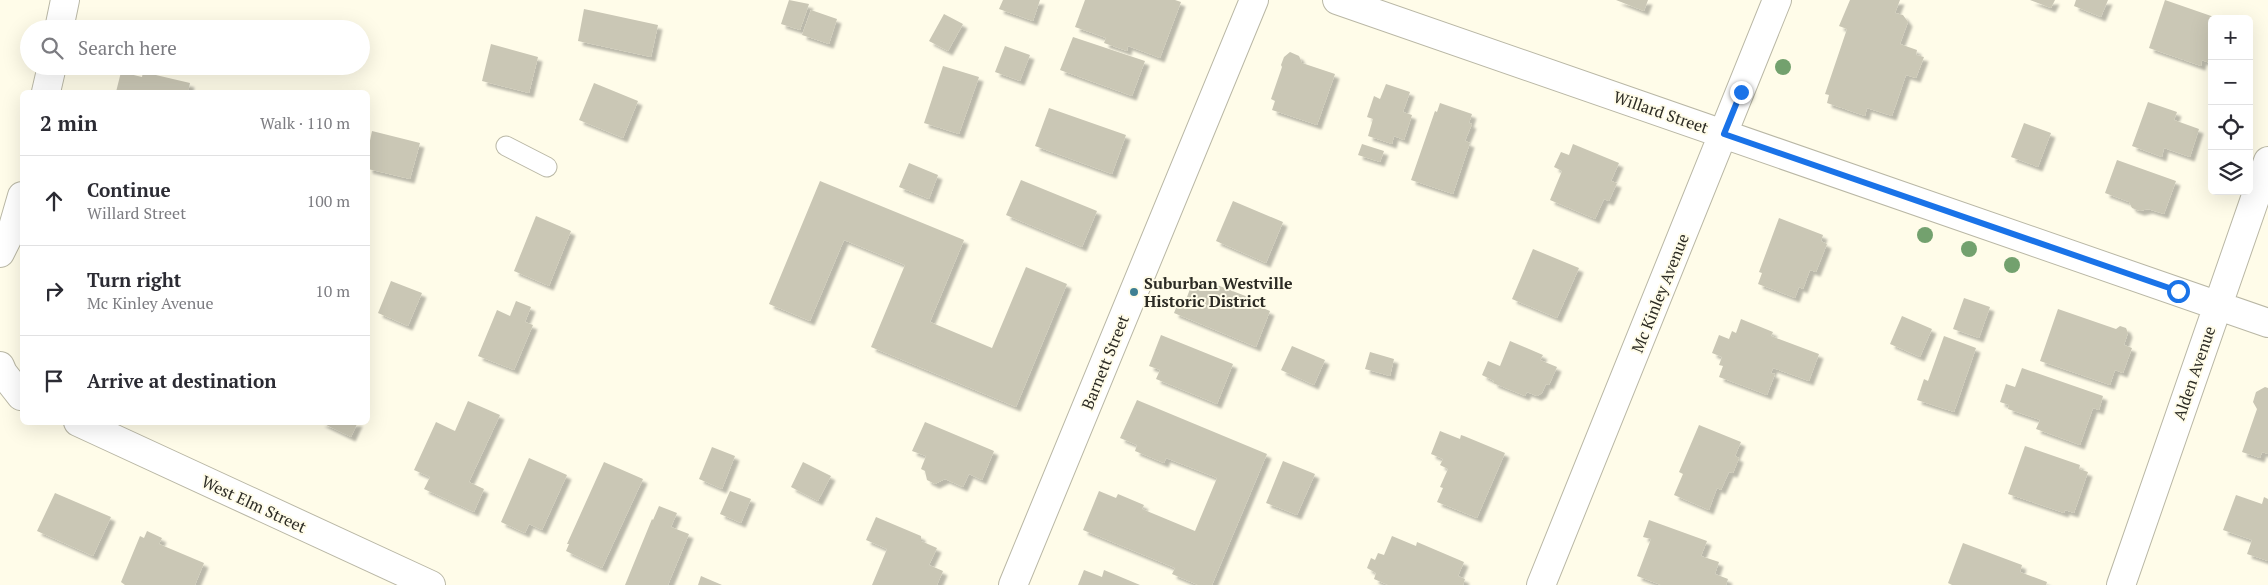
<!DOCTYPE html>
<html lang="en">
<head>
<meta charset="utf-8">
<style>
  body { margin:0; font-family:"PT Serif",serif; background:#f2f2f3; color:#2b2b33 }
  .controls { position:absolute; right:15px; top:15px; display:grid; overflow:hidden; border-radius:8px; box-shadow:0 5px 20px #0002 }
  .controls button { width:45px; height:45px; display:grid; place-items:center; padding:0; border:0; border-bottom:1px solid #e1e1e2; background:#fff; color:#2b2b33; font:25px sans-serif }
  .stop { position:absolute; width:15px; height:15px; margin:-11px; border:4px solid #1a73e8; border-radius:50%; background:#fff }
  .stop.end { background:#1a73e8; border-color:#fff; box-shadow:0 1px 5px #0008 }
  .list { margin:0; padding:0; list-style:none }
  h2 { display:flex; justify-content:space-between; align-items:center; height:65px; margin:0; padding:0 20px; font-size:21px }
  h2 small { font-size:16px; font-weight:400; color:#7c7c81 }
  .list li { display:grid; grid-template-columns:32px 1fr auto; gap:15px; align-items:center; box-sizing:border-box; height:90px; padding:0 20px; border-top:1px solid #e1e1e2 }
  .list b { display:block; font-size:19px; white-space:nowrap }
  .list p { margin:0; font-size:16px; white-space:nowrap; color:#7c7c81 }
  .list em { font-size:16px; font-style:normal; color:#7c7c81 }
  .icon { flex:none; width:28px; height:28px; fill:none; stroke:currentColor; stroke-width:2; stroke-linecap:round; stroke-linejoin:round }
  .map { position:relative; flex:none; width:2268px; height:585px; overflow:hidden }
  .search { position:absolute; background:#fff; box-shadow:0 5px 20px #0002; left:20px; top:20px; width:350px; height:55px; display:flex; align-items:center; gap:12px; box-sizing:border-box; padding:0 18px; border-radius:28px; color:#7c7c81; font-size:19px }
  .panel { position:absolute; background:#fff; box-shadow:0 5px 20px #0002; left:20px; top:90px; width:350px; height:335px; border-radius:8px }
  .map>svg:first-child { display:block }
  .building { fill:#cac7b5; filter:url(#shadow) }
  .lines { fill:none; stroke-linecap:round; stroke-linejoin:round }
  .service-casing { stroke:#b9b7a5; stroke-width:21 }
  .minor-casing { stroke:#b9b7a5; stroke-width:30 }
  .secondary-casing { stroke:#b9b7a5; stroke-width:30 }
  .service { stroke:#fff; stroke-width:19 }
  .minor { stroke:#fff; stroke-width:28 }
  .secondary { stroke:#fff; stroke-width:28 }
  .tree { fill:#73a16e }
  .route { stroke:#1a73e8; stroke-width:6 }
  .poi-dot { fill:#3f7f93; stroke:#fffce9; stroke-width:2 }
  .labels { text-anchor:middle; stroke-width:4; stroke-linejoin:round; paint-order:stroke }
  .street-label { font-size:16px; fill:#2c2b24; stroke:#fffce9 }
  .poi-label { font-size:16px; font-weight:bold; fill:#2c2b24; stroke:#fffce9; text-anchor:start }
</style>
</head>
<body>
<div class="map">
<svg width="2268" height="585" viewBox="0 0 2268 585">
  <defs>
    <filter id="shadow"><feDropShadow dx="4.5" dy="4.5" stdDeviation="1" flood-color="#0004"/></filter>
  </defs>
  <rect width="100%" height="100%" fill="#fffce9"/>
  <path class="building" d="M789 0 809 4 800 30 781 24Z
    M1003 0H1040L1033 21 999 9Z
    M1085 0H1175L1181 2 1160 58 1128 46 1127 51 1104 43 1106 38 1075 27Z
    M1616 0H1648L1644 11Z
    M1850 0H1900L1895 13 1903 15 1908 22 1900 44 1917 50 1916 55 1924 57 1916 78 1906 75 1892 116 1867 108 1865 116 1827 103 1829 95 1825 94 1847 29 1839 26Z
    M2030 0H2055L2051 8Z
    M2076 0H2108L2101 17 2074 6Z
    M2165 0 2217 18 2212 19V64L2202 60 2201 66 2149 48Z
    M584 9 658 25 651 57 578 41Z
    M811 10 837 19 829 44 802 35Z
    M944 14 963 24 948 51 929 41Z
    M1073 37 1145 61 1132 96 1060 70Z
    M491 44 538 57 529 93 482 81Z
    M1005 46 1030 55 1020 81 995 72Z
    M1290 52 1299 56 1302 63 1335 74 1317 125 1272 110 1275 101 1271 99 1282 67 1281 65 1284 57Z
    M943 66 979 77 959 134 924 123Z
    M121 72 142 77 143 72 190 83 188 92H116Z
    M594 83 638 101 623 138 579 120Z
    M1386 84 1410 92 1403 112 1412 115 1404 140 1394 136 1392 144 1368 136 1373 119 1367 117 1374 96 1380 99Z
    M2148 102 2177 112 2174 120 2199 129 2190 157 2164 148 2162 157 2132 146Z
    M1440 103 1472 114 1469 123 1472 124 1465 141 1470 143 1453 194 1411 180 1435 111 1437 112Z
    M1049 108 1126 135 1112 174 1035 146Z
    M2024 123 2051 133 2038 167 2011 157Z
    M372 131 420 143 410 179 368 169V150Z
    M1362 144 1384 151 1380 162 1358 155Z
    M1573 144 1619 163 1611 181 1617 183 1609 201 1604 199 1595 219 1550 200 1562 171 1554 167 1561 152 1569 155Z
    M2117 160 2176 181 2164 214 2148 209 2140 211 2132 208 2129 202 2105 193Z
    M909 163 938 175 929 199 899 187Z
    M1021 180 1097 211 1082 247 1006 215Z
    M820 181 964 240 930 322 992 348 1026 267 1067 284 1016 407 871 347 905 265 844 240 810 321 769 304Z
    M1233 201 1283 222 1266 263 1216 241Z
    M536 216 571 231 549 286 514 271Z
    M1779 218 1823 235 1821 241 1827 244 1816 272 1810 270 1803 289 1799 287 1795 298 1758 284 1762 273 1759 272Z
    M1533 249 1579 268 1557 318 1512 299Z
    M391 281 422 293 408 326 378 313Z
    M1193 281 1215 289 1217 285 1248 297 1246 301 1270 311 1256 347 1174 313 1178 303 1184 305Z
    M1964 298 1990 307 1979 338 1953 329Z
    M516 301 531 307 525 322 533 325 514 370 478 356 497 310 510 316Z
    M2058 309 2116 329 2120 326 2126 328 2128 333 2124 345 2132 348 2123 373 2115 370 2110 385 2040 361Z
    M1902 316 1932 329 1920 357 1890 344Z
    M1741 319 1773 332 1771 336 1819 354 1809 381 1773 368 1771 373 1775 374 1767 395 1719 377 1723 366 1719 365 1722 357 1712 353 1719 335 1729 339 1732 331 1736 333Z
    M1161 335 1233 364 1217 404 1156 379 1160 370 1149 366Z
    M1944 336 1976 348 1954 412 1917 400 1924 379 1928 381Z
    M1510 341 1543 355 1540 360 1557 367 1549 385 1546 384 1542 393 1537 396 1527 392 1525 396 1493 383 1494 381 1482 375 1488 361 1500 366Z
    M1292 346 1325 360 1314 385 1281 370Z
    M1370 352 1394 359 1390 376 1365 369Z
    M2022 368 2103 396 2099 410 2093 408 2080 445 2036 429 2040 420 2008 409 2009 405 2000 402 2006 384 2015 387Z
    M2265 387 2268 388V454L2262 452 2260 458 2242 452 2257 409 2253 402 2256 392Z
    M1137 400 1267 454 1212 585H1198L1172 574 1175 568 1083 530 1099 491 1116 498 1118 494 1144 505 1142 509 1195 531 1217 478 1166 458 1164 463 1135 451 1137 445 1120 438Z
    M468 401 500 415 469 482 484 489 474 512 424 489 430 477 414 470 436 422 455 431Z
    M320 422H358L351 437Z
    M925 422 994 451 982 480 969 474 963 487 945 479 935 484 927 480 925 471 921 469 926 456 912 451Z
    M1699 425 1741 442 1735 456 1739 458 1733 473 1729 472 1721 490 1717 488 1709 510 1674 495 1683 474 1679 472Z
    M1440 431 1460 439 1461 435 1464 436 1505 453 1477 518 1437 502 1443 488 1440 487 1448 469 1440 465 1443 459 1431 454Z
    M2025 446 2080 465 2079 469 2088 472 2074 513 2065 510 2064 513 2008 494Z
    M712 447 735 456 722 489 699 479Z
    M529 458 567 475 542 530 529 524 525 533 501 522Z
    M1283 461 1315 474 1297 515 1266 503Z
    M604 462 643 479 602 568 566 551 569 544H567Z
    M803 462 831 476 818 501 791 487Z
    M730 491 751 499 741 523 720 514Z
    M55 493 111 517 93 556 37 531Z
    M2236 495 2262 504 2264 497 2268 499V561L2247 554 2252 540 2223 530Z
    M659 506 677 513 671 527 689 534 668 585H625L652 519 653 520Z
    M876 517 921 536V541L937 548 929 565 943 571 937 585H872L887 549 866 540Z
    M1649 520 1707 541 1701 556 1719 562 1715 574 1728 579 1726 585H1661L1637 576 1651 539 1643 537Z
    M147 531 162 538 159 544 204 563 195 585H125L121 582 140 536 144 538Z
    M1392 536 1416 546 1417 542 1464 562 1458 576 1465 579 1463 585H1388L1374 579 1376 573 1367 568 1371 558 1375 560 1378 553 1384 555Z
    M1963 543 2022 565 2020 572 2047 582 2046 585H1952L1948 583Z
    M1084 570 1102 577 1104 570 1140 585H1078Z
    M701 576 722 585H698Z"/>
  <g class="lines">
    <defs>
      <path id="service" d="M506 146 547 167"/>
      <path id="minor" d="M1337 0 2268 323
        M0 366 3 373 21 396
        M78 422 431 585
        M1013 585 1254 0
        M1541 585 1777 0
        M2121 585 2268 161"/>
      <path id="secondary" d="M59 29 65 0
        M46 92 52 66
        M0 253 13 227 22 196"/>
    </defs>
    <use href="#service" class="service-casing"/>
    <use href="#minor" class="minor-casing"/>
    <use href="#secondary" class="secondary-casing"/>
    <use href="#service" class="service"/>
    <use href="#minor" class="minor"/>
    <use href="#secondary" class="secondary"/>
  </g>
  <g class="tree">
    <circle cx="1783" cy="67" r="8"/>
    <circle cx="1925" cy="235" r="8"/>
    <circle cx="1969" cy="249" r="8"/>
    <circle cx="2012" cy="265" r="8"/>
  </g>
  <g class="lines">
    <path class="route" d="M1741 92 1724 134 2178 291"/>
  </g>
  <circle class="poi-dot" cx="1134" cy="292" r="5"/>
  <g class="labels">
    <g class="street-label">
      <text transform="translate(1661 112) rotate(19)" y="6">Willard Street</text>
      <text transform="translate(1660 293) rotate(-68)" y="6">Mc Kinley Avenue</text>
      <text transform="translate(1105 362) rotate(-68)" y="6">Barnett Street</text>
      <text transform="translate(2194 373) rotate(-71)" y="6">Alden Avenue</text>
      <text transform="translate(254 504) rotate(25)" y="6">West Elm Street</text>
    </g>
    <g class="poi-label">
      <text x="1144" y="289">Suburban Westville<tspan x="1144" dy="18">Historic District</tspan></text>
    </g>
  </g>
</svg>
<div class="controls">
<button>+</button>
<button>−</button>
<button><svg class="icon" aria-label="locate" viewBox="0 0 24 24"><circle cx="12" cy="12" r="6"/><path d="M12 2v4M12 18v4M2 12h4M18 12h4"/></svg></button>
<button><svg class="icon" aria-label="layers" viewBox="0 0 24 24"><path d="M12 4l9 5-9 5-9-5zM3 14l9 5 9-5"/></svg></button>
</div>
<div class="stop" style="left:2178px;top:291px"></div>
<div class="stop end" style="left:1741px;top:92px"></div>
<div class="search"><svg class="icon" aria-label="search" viewBox="0 0 24 24"><circle cx="10" cy="10" r="6"/><path d="M15 15l6 6"/></svg>Search here</div>
<section class="panel">
<h2>2 min<small>Walk · 110 m</small></h2>
<ul class="list">
<li><svg class="icon" aria-label="ahead" viewBox="0 0 24 24"><path d="M12 20V5M6 11l6-6 6 6"/></svg><div><b>Continue</b><p>Willard Street</p></div><em>100 m</em></li>
<li><svg class="icon" aria-label="right" viewBox="0 0 24 24"><path d="M7 20v-9h11M14 6l5 5-5 5"/></svg><div><b>Turn right</b><p>Mc Kinley Avenue</p></div><em>10 m</em></li>
<li><svg class="icon" aria-label="arrive" viewBox="0 0 24 24"><path d="M6 21V4h12l-3 4 3 4H6"/></svg><div><b>Arrive at destination</b></div></li>
</ul>
</section>
</div>
</body>
</html>
